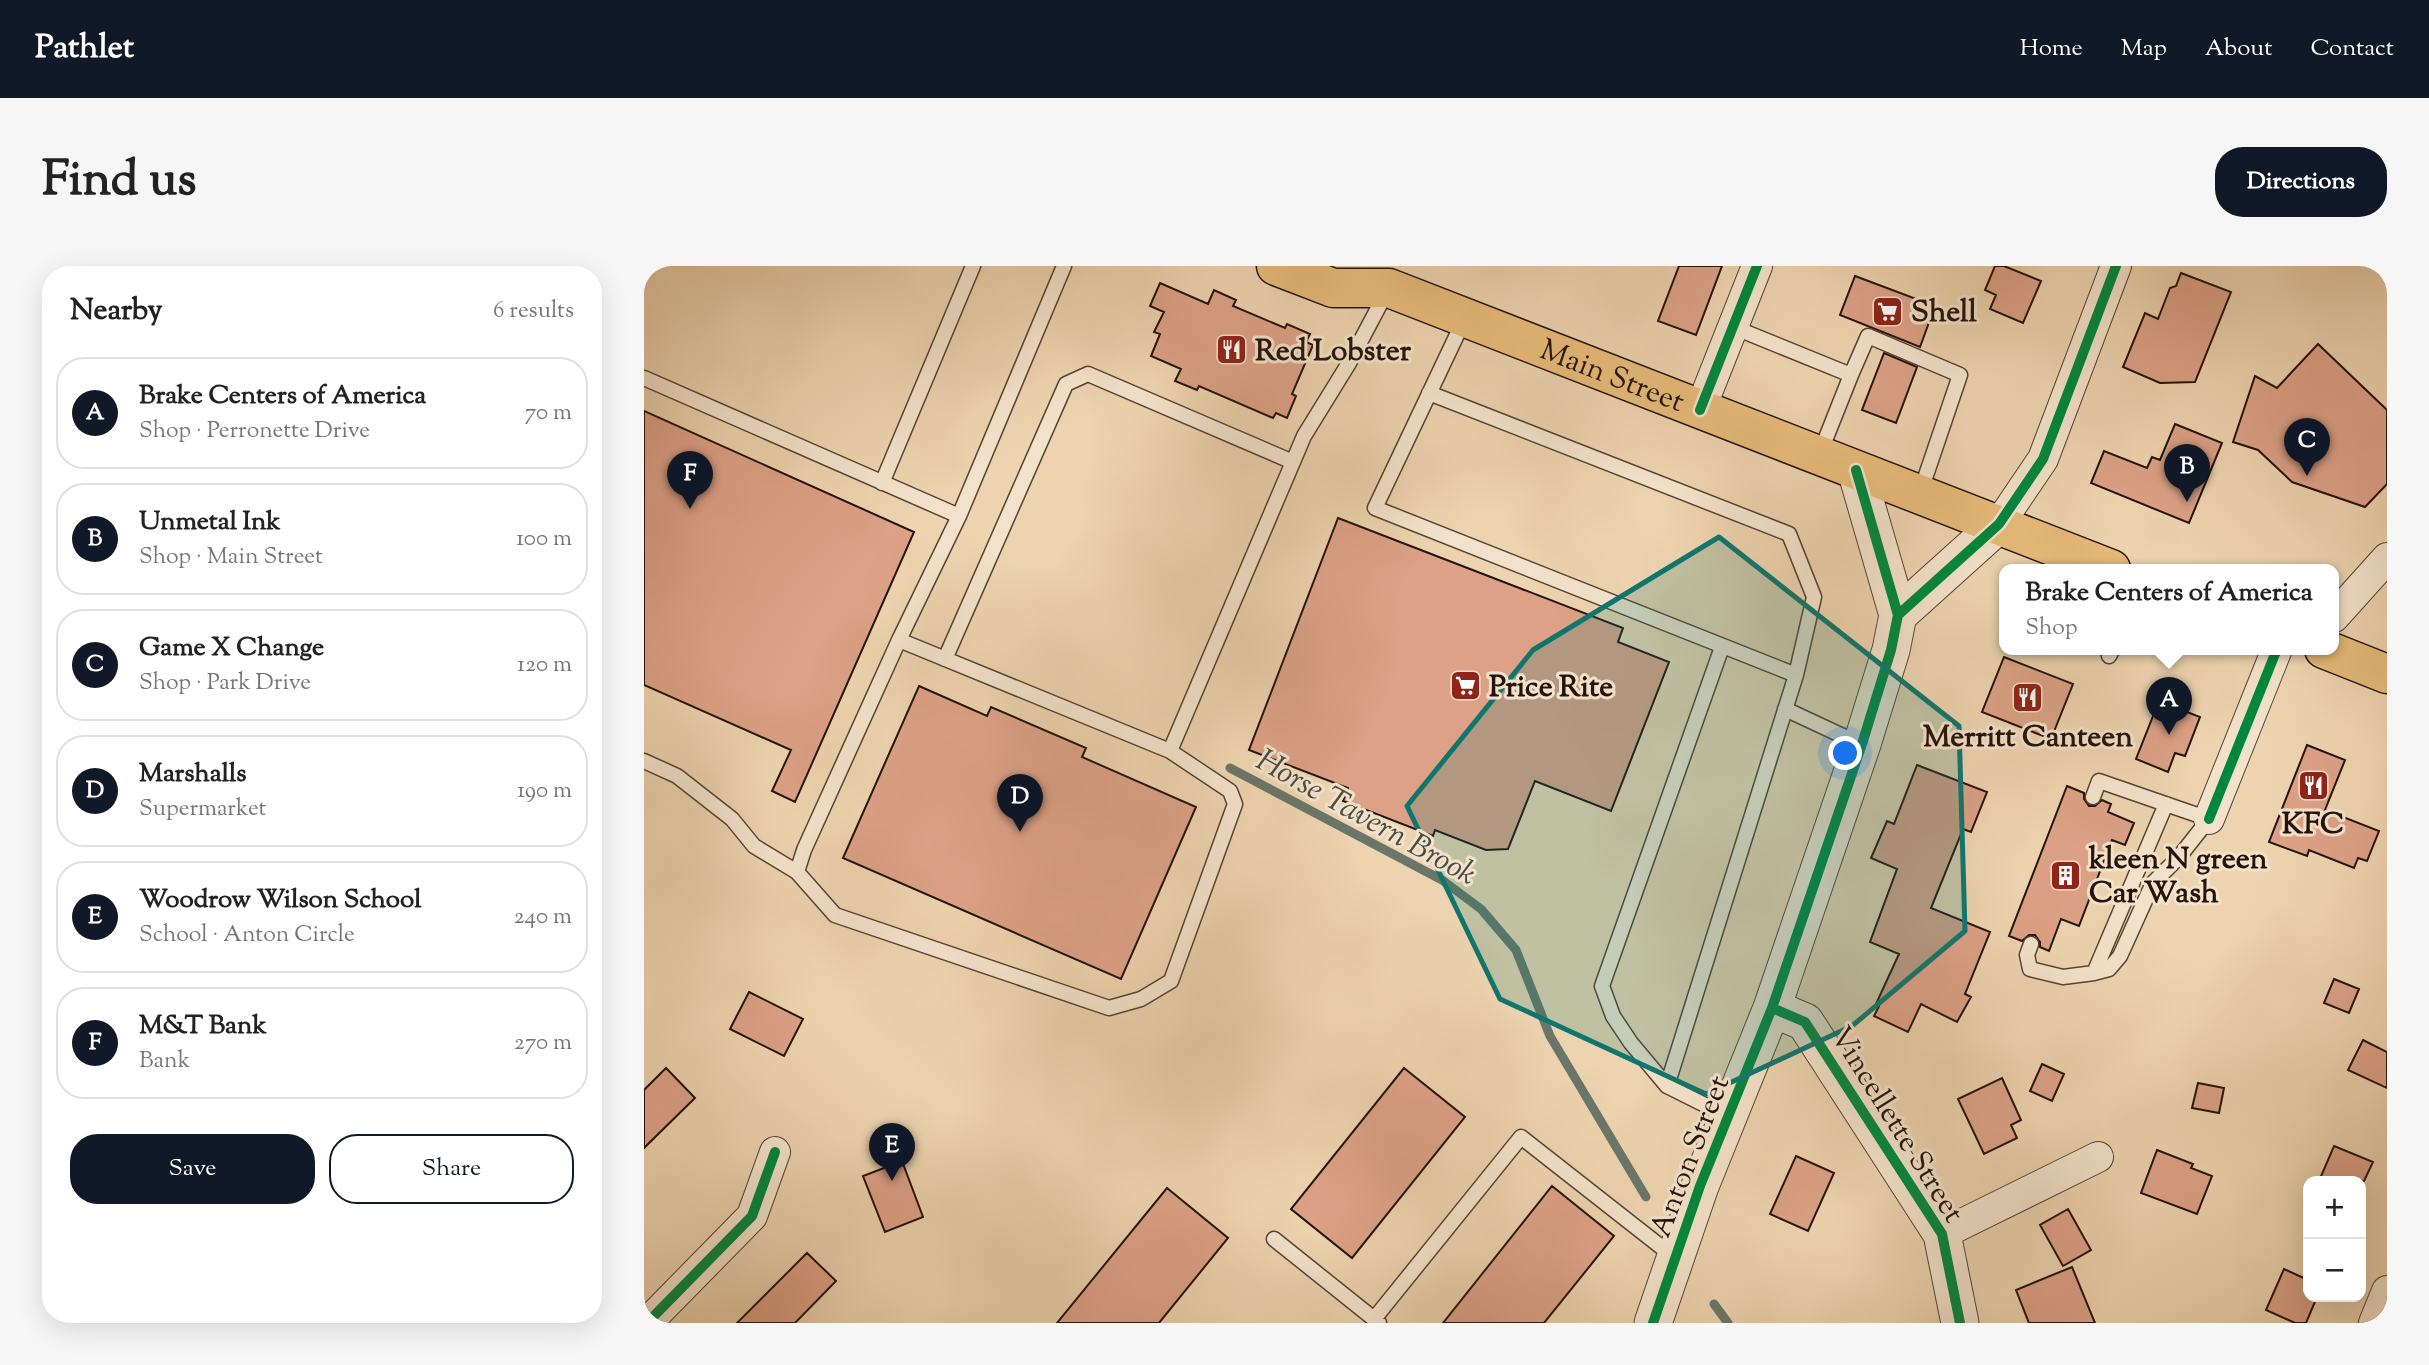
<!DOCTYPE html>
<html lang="en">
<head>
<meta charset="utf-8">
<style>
  body { margin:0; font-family:"Sorts Mill Goudy",serif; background:#f6f6f6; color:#222 }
  .controls { position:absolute; right:21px; bottom:21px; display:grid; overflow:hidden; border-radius:14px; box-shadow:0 7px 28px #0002 }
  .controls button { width:63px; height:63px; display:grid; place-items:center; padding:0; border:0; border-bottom:2px solid #e0e0e0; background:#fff; color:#222; font:35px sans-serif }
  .you { position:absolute; left:1202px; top:488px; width:24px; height:24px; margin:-18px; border:5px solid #fff; border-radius:50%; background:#1a73e8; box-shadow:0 0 0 10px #1a73e833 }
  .badge { display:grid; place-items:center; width:46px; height:46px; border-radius:50%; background:#111827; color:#fff; font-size:23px; font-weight:700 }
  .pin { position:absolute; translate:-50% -58px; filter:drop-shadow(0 2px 4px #0008) }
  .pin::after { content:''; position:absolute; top:37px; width:24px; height:21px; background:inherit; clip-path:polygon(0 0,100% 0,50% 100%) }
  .popup { position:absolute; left:1355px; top:298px; width:340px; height:91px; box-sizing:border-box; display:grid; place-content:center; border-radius:14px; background:#fff; filter:drop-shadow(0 2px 5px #0005); font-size:23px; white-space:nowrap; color:#767676 }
  .popup b { font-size:26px; color:#222 }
  .popup::after { content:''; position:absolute; left:50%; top:100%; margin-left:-14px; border:14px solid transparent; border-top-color:#fff }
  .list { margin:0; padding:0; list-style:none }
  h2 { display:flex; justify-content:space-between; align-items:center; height:91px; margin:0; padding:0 28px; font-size:30px }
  h2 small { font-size:23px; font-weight:400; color:#767676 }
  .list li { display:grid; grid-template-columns:46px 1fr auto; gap:21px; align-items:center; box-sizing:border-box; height:112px; margin:0 14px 14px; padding:0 14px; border:2px solid #e0e0e0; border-radius:28px }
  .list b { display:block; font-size:26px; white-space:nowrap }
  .list p { margin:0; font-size:23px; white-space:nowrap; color:#767676 }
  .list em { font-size:23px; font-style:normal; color:#767676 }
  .actions { display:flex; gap:14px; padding:21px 28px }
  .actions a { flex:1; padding:16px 0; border:2px solid #111827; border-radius:28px; text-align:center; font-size:24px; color:#111827 }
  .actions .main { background:#111827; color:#fff }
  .map { position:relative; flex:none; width:1743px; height:1057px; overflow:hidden; border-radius:28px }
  header { display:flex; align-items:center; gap:42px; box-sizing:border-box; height:98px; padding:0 35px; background:#111827; color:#fff }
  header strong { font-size:33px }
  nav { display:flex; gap:38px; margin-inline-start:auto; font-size:24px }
  .intro { display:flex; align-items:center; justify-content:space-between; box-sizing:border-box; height:168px; padding:0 42px }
  h1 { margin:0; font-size:49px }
  .button { padding:18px 32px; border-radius:28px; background:#111827; color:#fff; font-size:24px; font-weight:700 }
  main { display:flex; gap:42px; padding:0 42px }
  aside { flex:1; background:#fff; border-radius:28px; box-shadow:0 7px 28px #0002 }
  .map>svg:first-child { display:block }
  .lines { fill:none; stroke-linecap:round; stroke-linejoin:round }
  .stream { stroke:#6a7669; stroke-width:9 }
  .building { fill:#dca186; stroke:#24130a; stroke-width:2 }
  .service-casing { stroke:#564333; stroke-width:17 }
  .minor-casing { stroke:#564333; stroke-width:32 }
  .tertiary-casing { stroke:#564333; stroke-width:39 }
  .primary-casing { stroke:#24130a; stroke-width:41 }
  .service { stroke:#f3e2cb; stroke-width:14 }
  .minor { stroke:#f3e2cb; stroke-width:30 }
  .tertiary { stroke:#f3e2cb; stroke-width:37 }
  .primary { stroke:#e6ba78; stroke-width:38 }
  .cycleway-casing { stroke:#f3e2cb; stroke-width:15 }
  .cycleway { stroke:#00873e; stroke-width:10 }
  .marked { fill:#0f766e; fill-opacity:0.2; stroke:#0f766e; stroke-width:5; stroke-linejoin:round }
  .labels { text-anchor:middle; stroke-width:6; stroke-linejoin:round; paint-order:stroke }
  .poi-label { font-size:30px; font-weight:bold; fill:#24130a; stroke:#f3e2cb; text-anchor:start }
  .street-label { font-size:30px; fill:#24130a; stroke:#f3e2cb }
  .water-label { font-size:32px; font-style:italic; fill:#4d4d42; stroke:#f3e2cb }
</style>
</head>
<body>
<header>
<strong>Pathlet</strong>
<nav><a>Home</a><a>Map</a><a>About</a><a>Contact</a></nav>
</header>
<div class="intro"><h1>Find us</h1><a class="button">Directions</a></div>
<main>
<aside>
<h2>Nearby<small>6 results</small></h2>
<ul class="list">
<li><span class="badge">A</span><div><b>Brake Centers of America</b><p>Shop · Perronette Drive</p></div><em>70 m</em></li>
<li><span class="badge">B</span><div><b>Unmetal Ink</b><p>Shop · Main Street</p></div><em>100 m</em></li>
<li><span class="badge">C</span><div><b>Game X Change</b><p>Shop · Park Drive</p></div><em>120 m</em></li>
<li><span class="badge">D</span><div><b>Marshalls</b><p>Supermarket</p></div><em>190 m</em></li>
<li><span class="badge">E</span><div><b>Woodrow Wilson School</b><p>School · Anton Circle</p></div><em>240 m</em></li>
<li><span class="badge">F</span><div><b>M&amp;T Bank</b><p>Bank</p></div><em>270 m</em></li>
</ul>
<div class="actions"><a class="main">Save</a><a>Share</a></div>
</aside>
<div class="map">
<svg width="1743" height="1057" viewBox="0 0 1743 1057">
  <rect width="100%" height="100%" fill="#edd3af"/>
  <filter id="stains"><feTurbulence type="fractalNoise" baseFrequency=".00286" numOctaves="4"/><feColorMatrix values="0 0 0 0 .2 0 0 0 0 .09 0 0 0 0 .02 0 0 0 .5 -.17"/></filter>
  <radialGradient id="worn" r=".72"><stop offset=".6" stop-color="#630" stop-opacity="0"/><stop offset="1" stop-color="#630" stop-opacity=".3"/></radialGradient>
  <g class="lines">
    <path class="stream" d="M586 502 798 614 837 643 872 684 906 770 1002 931
      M1070 1038 1084 1057"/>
  </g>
  <path class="building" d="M1035 0H1078L1052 69 1014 55Z
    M1351 0H1360L1397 15 1379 57 1346 43 1352 29 1341 24Z
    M1537 7 1587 26 1551 116 1516 117 1479 101 1501 47 1514 53 1526 22 1532 20Z
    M1211 10 1291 40 1276 81 1196 49Z
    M516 17 564 38 570 24 592 34 589 40 641 62 643 58 666 68 662 76 669 79 648 128 652 130 643 152 632 147 629 152 555 120 553 124 531 115 537 103 507 90 516 68 510 66 520 46 506 40Z
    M1674 78 1743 144V218L1721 241 1648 216 1614 184 1589 176 1611 110 1633 122Z
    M1240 87 1273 101 1252 157 1218 144Z
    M0 145 270 266 151 536 128 525 147 484 0 419Z
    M1531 158 1578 177 1545 257 1447 217 1460 185 1503 202 1508 191 1516 194Z
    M694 252 979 362 974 376 1025 396 967 545 891 515 864 583 842 584 791 564 789 570 699 535 704 522 605 484Z
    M1360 391 1429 418 1407 473 1338 446Z
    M275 420 343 450 347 441 442 482 438 491 552 541 477 713 199 592Z
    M1515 435 1556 451 1541 490 1531 487 1524 506 1492 493Z
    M1663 479 1701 494 1681 544 1735 565 1723 595 1714 592 1710 602 1665 584 1663 590 1625 576Z
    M1273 499 1343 526 1327 566 1319 563 1287 642 1346 666 1321 728 1327 731 1313 756 1277 738 1264 766 1230 750 1235 740 1232 738 1255 688 1226 676 1253 603 1227 592 1243 555 1250 558Z
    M1423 520 1440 527V533L1445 540H1451L1458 534 1467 538 1464 546 1490 557 1481 579 1468 574 1435 660 1417 653 1405 685 1396 681V676L1391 669H1385L1378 675 1365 670Z
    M1690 713 1715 723 1705 747 1680 737Z
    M105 726 159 753 140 790 86 763Z
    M1719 774 1743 786V822L1704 804Z
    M1398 798 1420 808 1408 835 1386 825Z
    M22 802 51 832 0 882V824Z
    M760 802 821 851 708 992 647 943Z
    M1358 812 1377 854 1367 859 1373 872 1340 888 1314 833Z
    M1554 817 1580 822 1575 847 1548 842Z
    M1690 880 1729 896 1720 915H1675Z
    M1513 884 1549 898 1547 902 1568 910 1553 948 1497 927Z
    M1152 890 1190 907 1164 965 1126 948Z
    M258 895 279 951 241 966 219 910Z
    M908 920 970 970 900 1057H799Z
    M523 922 584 972 515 1057H413Z
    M1424 943 1447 984 1419 1000 1396 959Z
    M163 987 192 1015 151 1057H93Z
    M1428 1001 1451 1057H1385L1372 1024Z
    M1640 1003 1664 1014V1031H1673L1662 1057H1651L1622 1044Z"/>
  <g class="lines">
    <defs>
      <path id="service" d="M420 0 315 250 255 374 160 584 153 606 191 649 465 742 497 733 527 715 591 538 586 525 526 485
        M1089 61 1207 109 1176 187
        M1207 109 1224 70 1316 109 1276 227
        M0 112 315 250
        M785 127 1145 268 1170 331 1152 409 731 242 820 54
        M238 217 329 0
        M255 374 526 485 660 170 705 97 742 27
        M1078 381 958 720 969 750 987 777 1023 820 1083 850
        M1465 390 1469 383
        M301 393 422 118 444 108 649 196
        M1141 443 1216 478
        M0 495 33 510 88 553 110 580 153 606
        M1387 678 1383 689 1386 703 1419 711 1450 707 1465 703 1476 690 1509 617 1535 591 1565 553 1455 515 1449 531
        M1450 707 1522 538
        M1023 820 1152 409
        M630 973 735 1057
        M730 1053 877 871 1030 991"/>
      <path id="minor" d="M1056 144 1113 0
        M1355 258 1399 193 1472 0
        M1690 351 1743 292
        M1565 553 1633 383
        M1298 968 1454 891
        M3 1057 108 950 131 886
        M1730 1057 1743 1025"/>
      <path id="tertiary" d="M1254 349 1355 258
        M1128 742 1161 756 1298 968 1316 1057
        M1009 1057 1056 920 1128 742 1218 478 1247 384 1254 349 1212 204"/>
      <g id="primary">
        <path id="s1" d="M632 0 689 22H745L1467 303"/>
        <path d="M1680 383 1743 408"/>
      </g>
    </defs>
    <use href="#service" class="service-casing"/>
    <use href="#minor" class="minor-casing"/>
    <use href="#tertiary" class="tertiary-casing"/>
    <use href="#primary" class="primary-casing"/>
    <use href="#service" class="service"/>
    <use href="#minor" class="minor"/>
    <use href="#tertiary" class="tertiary"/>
    <use href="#primary" class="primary"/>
    <defs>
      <path id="cycleway" d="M1056 144 1113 0
        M1254 349 1355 258 1399 193 1472 0
        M1565 553 1633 383
        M1128 742 1161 756 1298 968 1316 1057
        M3 1057 108 950 131 886
        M1009 1057 1056 920 1128 742 1218 478 1247 384 1254 349 1212 204"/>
    </defs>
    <use href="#cycleway" class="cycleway-casing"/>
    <use href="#cycleway" class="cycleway"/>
  </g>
  <path class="marked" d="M1075 271 1315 460 1321 665 1208 760 1062 828 856 733 763 540 889 384Z"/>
  <defs>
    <symbol id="supermarket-square" viewBox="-11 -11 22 22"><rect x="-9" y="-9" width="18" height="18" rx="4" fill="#8f2418" stroke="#f3e2cb"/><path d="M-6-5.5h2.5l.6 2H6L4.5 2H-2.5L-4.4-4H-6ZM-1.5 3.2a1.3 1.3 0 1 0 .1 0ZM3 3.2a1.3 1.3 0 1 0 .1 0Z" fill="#fff"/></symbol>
    <symbol id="restaurant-square" viewBox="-11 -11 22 22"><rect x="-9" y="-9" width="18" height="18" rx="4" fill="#8f2418" stroke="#f3e2cb"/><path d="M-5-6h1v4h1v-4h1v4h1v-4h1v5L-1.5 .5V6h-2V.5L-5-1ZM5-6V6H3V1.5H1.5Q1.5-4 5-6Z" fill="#fff"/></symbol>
    <symbol id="building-square" viewBox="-11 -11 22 22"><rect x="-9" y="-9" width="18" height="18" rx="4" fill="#8f2418" stroke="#f3e2cb"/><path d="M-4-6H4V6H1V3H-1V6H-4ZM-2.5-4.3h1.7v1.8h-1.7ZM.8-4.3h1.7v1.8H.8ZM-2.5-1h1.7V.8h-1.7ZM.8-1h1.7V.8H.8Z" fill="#fff"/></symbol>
  </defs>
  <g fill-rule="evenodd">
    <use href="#supermarket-square" x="1226" y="28" width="35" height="35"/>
    <use href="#restaurant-square" x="570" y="66" width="35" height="35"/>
    <use href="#supermarket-square" x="804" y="402" width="35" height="35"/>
    <use href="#restaurant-square" x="1366" y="414" width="35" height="35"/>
    <use href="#restaurant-square" x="1652" y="502" width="35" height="35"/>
    <use href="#building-square" x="1404" y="592" width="35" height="35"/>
  </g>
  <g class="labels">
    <g class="poi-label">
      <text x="1267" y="55">Shell</text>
      <text x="611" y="94">Red Lobster</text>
      <text x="845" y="430">Price Rite</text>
      <text x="1384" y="480" text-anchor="middle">Merritt Canteen</text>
      <text x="1669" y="567" text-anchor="middle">KFC</text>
      <text x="1445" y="602">kleen N green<tspan x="1445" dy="34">Car Wash</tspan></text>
    </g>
    <g class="street-label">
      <text dy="10" stroke="none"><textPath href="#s1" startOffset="357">Main Street</textPath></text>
      <text transform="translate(1254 858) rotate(58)" y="10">Vincellette Street</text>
      <text transform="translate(1045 890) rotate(-69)" y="10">Anton Street</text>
    </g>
    <g class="water-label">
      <text transform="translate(723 550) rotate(29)" y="11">Horse Tavern Brook</text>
    </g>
  </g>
  <rect width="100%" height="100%" filter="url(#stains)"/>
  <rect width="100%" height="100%" fill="url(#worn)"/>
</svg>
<div class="controls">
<button>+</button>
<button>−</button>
</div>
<div class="you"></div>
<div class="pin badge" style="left:1525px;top:469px">A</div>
<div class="popup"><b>Brake Centers of America</b>Shop</div>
<div class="pin badge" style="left:1543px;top:236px">B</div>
<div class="pin badge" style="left:1663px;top:210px">C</div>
<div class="pin badge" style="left:376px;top:566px">D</div>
<div class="pin badge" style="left:248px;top:915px">E</div>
<div class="pin badge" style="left:46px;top:243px">F</div>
</div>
</main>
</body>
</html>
